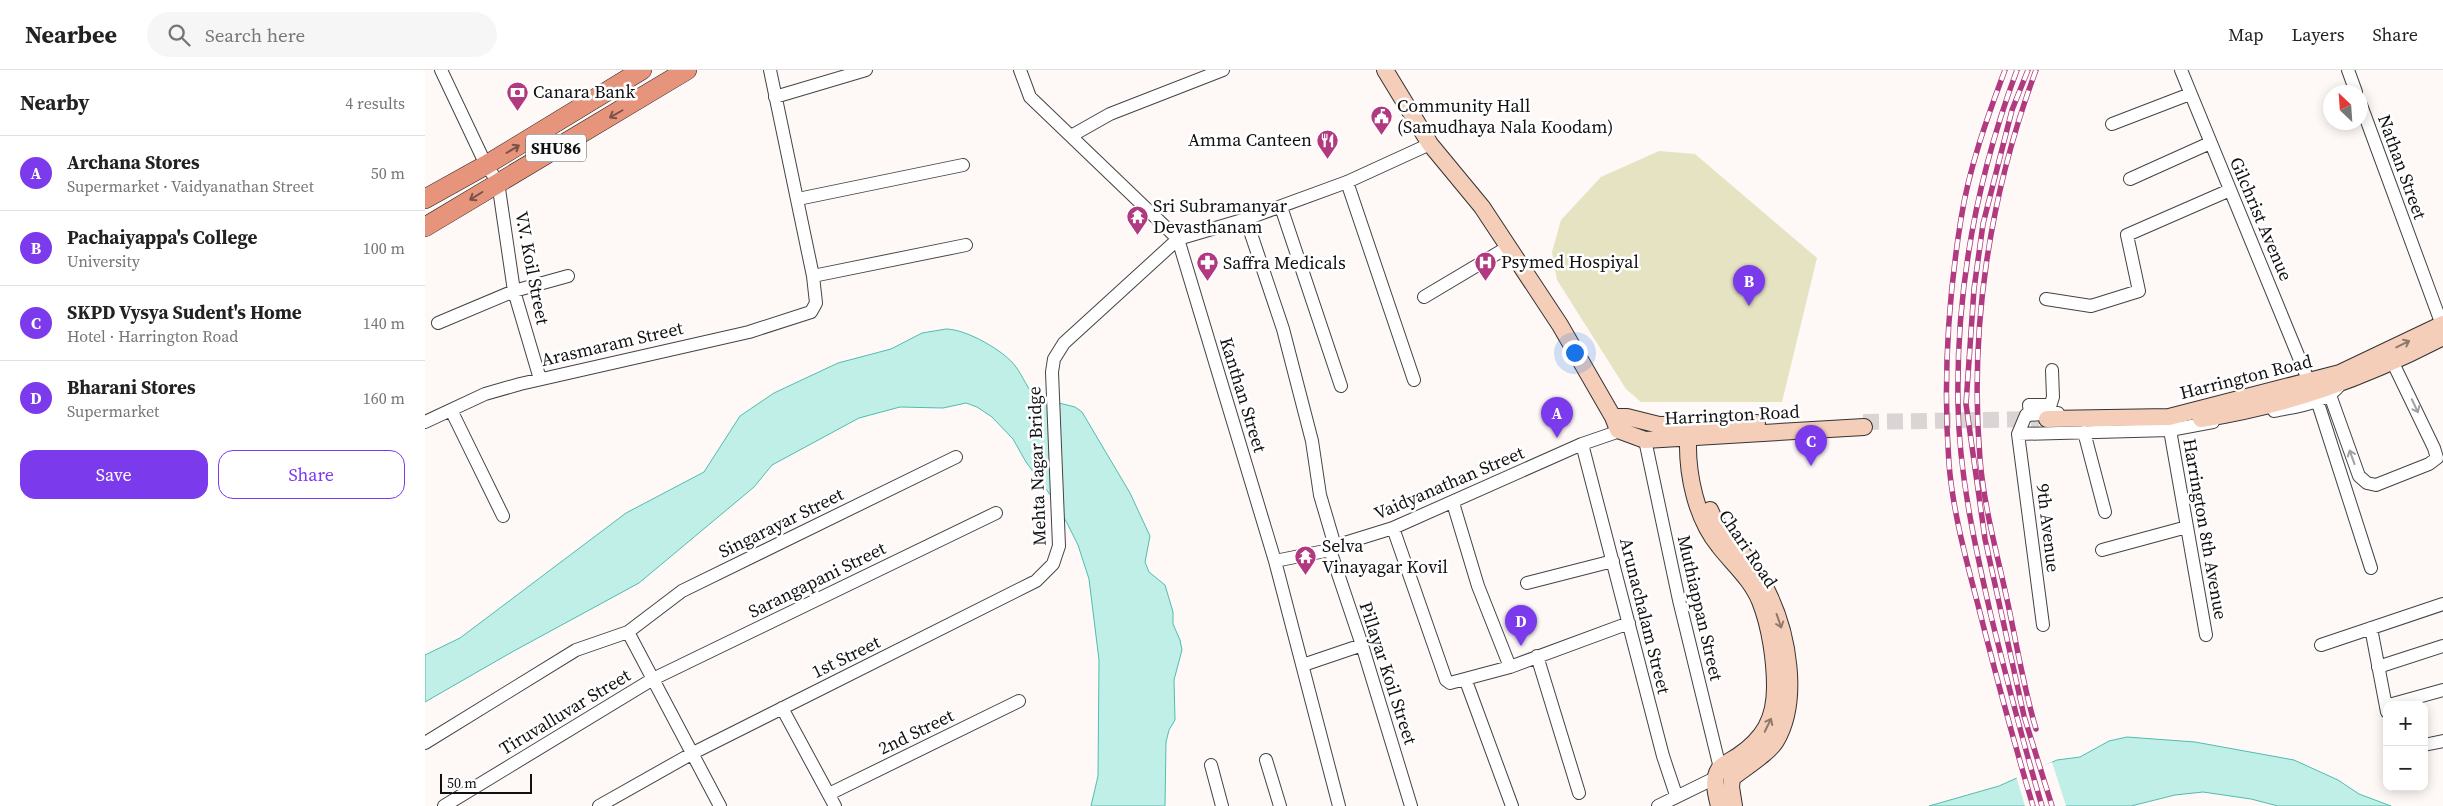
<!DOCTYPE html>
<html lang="en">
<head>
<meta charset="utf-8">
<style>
  body { margin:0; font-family:"Source Serif 4",serif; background:#f6f6f6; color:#222 }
  .controls { position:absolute; right:15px; bottom:15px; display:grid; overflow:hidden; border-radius:10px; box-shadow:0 2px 12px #0003 }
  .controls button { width:45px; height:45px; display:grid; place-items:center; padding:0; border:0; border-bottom:1px solid #e0e0e0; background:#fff; color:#222; font:25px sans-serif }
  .compass { position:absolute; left:1898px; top:15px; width:45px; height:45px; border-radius:50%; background:#fff; box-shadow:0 2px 12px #0003; rotate:335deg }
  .scale { position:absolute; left:15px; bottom:12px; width:92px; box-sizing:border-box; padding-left:5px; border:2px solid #111; border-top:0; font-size:14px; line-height:18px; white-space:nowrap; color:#111; -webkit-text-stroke:4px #fff; paint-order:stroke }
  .you { position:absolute; left:1149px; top:282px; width:18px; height:18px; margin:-12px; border:4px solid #fff; border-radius:50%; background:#1a73e8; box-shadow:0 0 0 8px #1a73e833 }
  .badge { display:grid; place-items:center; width:32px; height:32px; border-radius:50%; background:#7c3aed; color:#fff; font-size:16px; font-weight:700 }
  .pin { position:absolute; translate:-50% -41px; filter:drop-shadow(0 1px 2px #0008) }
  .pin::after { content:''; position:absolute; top:26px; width:18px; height:15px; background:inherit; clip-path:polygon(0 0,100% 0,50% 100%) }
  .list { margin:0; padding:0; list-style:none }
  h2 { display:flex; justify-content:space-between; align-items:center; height:65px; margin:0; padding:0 20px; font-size:21px }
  h2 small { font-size:16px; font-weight:400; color:#767676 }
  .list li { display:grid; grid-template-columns:32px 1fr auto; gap:15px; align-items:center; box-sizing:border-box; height:75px; padding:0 20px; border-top:1px solid #e0e0e0 }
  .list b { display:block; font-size:19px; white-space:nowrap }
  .list p { margin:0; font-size:16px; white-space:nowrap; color:#767676 }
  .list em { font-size:16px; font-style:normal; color:#767676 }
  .actions { display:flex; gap:10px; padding:15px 20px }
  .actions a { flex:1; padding:11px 0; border:1px solid #7c3aed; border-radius:15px; text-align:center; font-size:18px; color:#7c3aed }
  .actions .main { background:#7c3aed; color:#fff }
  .icon { flex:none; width:28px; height:28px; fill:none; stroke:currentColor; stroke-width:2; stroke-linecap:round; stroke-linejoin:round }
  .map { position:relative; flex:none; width:2018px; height:736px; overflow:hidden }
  header { display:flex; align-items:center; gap:30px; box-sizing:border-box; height:70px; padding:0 25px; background:#fff; border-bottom:1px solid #e0e0e0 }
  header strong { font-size:24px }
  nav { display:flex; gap:28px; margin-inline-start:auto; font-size:18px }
  .search { width:350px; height:45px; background:#f6f6f6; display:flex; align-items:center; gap:12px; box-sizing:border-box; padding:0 18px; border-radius:28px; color:#767676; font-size:19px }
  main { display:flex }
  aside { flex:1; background:#fff }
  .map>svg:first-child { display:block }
  .green { fill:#e5e3c2 }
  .water { fill:#c0efe8; stroke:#50bdae }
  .pier { fill:#fef8f6 }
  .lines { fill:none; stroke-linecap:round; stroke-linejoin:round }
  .secondary-tunnel { stroke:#dad5d4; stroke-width:16; stroke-dasharray:16 8; stroke-linecap:butt }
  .street-casing { stroke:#444; stroke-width:14 }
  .secondary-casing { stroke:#333; stroke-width:18 }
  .primary-casing { stroke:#222; stroke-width:20 }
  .street { stroke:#fff; stroke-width:12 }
  .secondary { stroke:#f5ceb9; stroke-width:16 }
  .primary { stroke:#e7947c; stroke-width:19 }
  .rail-casing { stroke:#b0397f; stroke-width:5.5 }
  .rail { stroke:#fff; stroke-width:4; stroke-dasharray:11; stroke-linecap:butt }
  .oneway { stroke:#7c5246 }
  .oneway2 { stroke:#8e796d }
  .oneway3 { stroke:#a0a0a0 }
  .labels { text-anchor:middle; stroke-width:5; stroke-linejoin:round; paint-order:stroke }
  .shield { fill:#fff; stroke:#585858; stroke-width:1 }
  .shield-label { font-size:16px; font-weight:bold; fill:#111 }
  .poi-label { font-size:18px; fill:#111; stroke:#fff; text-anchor:start }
  .street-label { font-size:18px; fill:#111; stroke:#fff }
</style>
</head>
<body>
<header>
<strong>Nearbee</strong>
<div class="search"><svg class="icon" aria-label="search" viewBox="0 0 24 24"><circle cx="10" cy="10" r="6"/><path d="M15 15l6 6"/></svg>Search here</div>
<nav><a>Map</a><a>Layers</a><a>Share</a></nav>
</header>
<main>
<aside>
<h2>Nearby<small>4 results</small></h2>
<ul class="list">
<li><span class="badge">A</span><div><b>Archana Stores</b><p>Supermarket · Vaidyanathan Street</p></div><em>50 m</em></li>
<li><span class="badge">B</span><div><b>Pachaiyappa's College</b><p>University</p></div><em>100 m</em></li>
<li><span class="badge">C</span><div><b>SKPD Vysya Sudent's Home</b><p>Hotel · Harrington Road</p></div><em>140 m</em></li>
<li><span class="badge">D</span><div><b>Bharani Stores</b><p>Supermarket</p></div><em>160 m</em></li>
</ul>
<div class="actions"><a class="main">Save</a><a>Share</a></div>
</aside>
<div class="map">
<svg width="2018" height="736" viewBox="0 0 2018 736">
  <rect width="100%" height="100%" fill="#fef8f6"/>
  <path class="green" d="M1234 81 1270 84 1392 188 1357 332H1216L1201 319 1132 210 1127 182 1136 150 1176 107Z"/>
  <path class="water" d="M521 259C541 259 580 281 591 297 597 305 604 321 610 327L650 337 657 342 705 423 725 466 720 492 724 502 740 515 748 542V554L755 570 757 580 749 610 750 650 744 660 741 672 740 736H666L673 706 674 590 664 509 653 475 642 453 629 430 601 392 588 369 567 347 552 337 541 333 518 338 475 337 434 348 347 395 329 417 214 513 87 582 0 632V585L35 568 201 443 279 402 315 346 349 323 413 293 466 279 497 263Z
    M1702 667 1770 672 1869 690 1913 710 1934 724 1966 736H1853L1826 729 1778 722 1750 725 1706 736H1504L1574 716 1632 690 1655 687 1684 671Z"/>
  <path class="pier" d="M1627 692 1641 736H1600L1591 706Z"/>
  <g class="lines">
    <path class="secondary-tunnel" d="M1438 352 1614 349"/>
    <defs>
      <path id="street" d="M16 0 61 95 73 112 89 221 115 309
        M595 0 605 27 753 169 850 491 914 736
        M1756 0 1884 312
        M1923 0 1931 22
        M350 27 441 0
        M1936 35 2017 255
        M1687 54 1765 24
        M646 66 685 44 798 0
        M1705 109 1785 73
        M922 112 989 310
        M373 129 538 95
        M856 137 916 316
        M821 149 858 259 887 371 895 425 910 476
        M388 206 541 175
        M999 227 1083 177
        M1621 229 1666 236 1714 221 1702 165 1805 120
        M13 253 89 221 143 206
        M1905 325 1934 406 1942 413 1951 415 2004 394 2012 388 2009 378 1968 293
        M1892 330 1946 498
        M26 340 78 446
        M1849 341C1872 336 1900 334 1915 315
        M1623 343 1628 327 1627 300
        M1633 343 1601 345 1593 364 1745 360 1788 352
        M1605 345 1604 335H1625
        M0 352 60 324 95 314 324 262 386 242 391 233 388 206 345 0
        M1745 360 1781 565
        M1659 362 1680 442
        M1593 364 1618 555
        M1220 370 1254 530 1295 698 1301 703
        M1157 374 1238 686 1251 725
        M1028 433 1053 516 1085 597
        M968 458 1021 610 1025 613 1085 597 1204 553
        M905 480 937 575 986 736
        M1677 480 1762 457
        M850 491 905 480 910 476 968 458 1157 374 1189 363 1198 353
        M1102 513 1188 491
        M1946 558 1962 642
        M203 562 295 736
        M1896 575 2018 534
        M1112 586 1154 723
        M878 595 937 575
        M1953 597 2018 576
        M1041 611 1087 736
        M1964 635 2018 620
        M357 638 410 736
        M0 673 151 580 203 562 257 521 531 387
        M1999 675 2018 671
        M841 690 855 736
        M786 695 797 736
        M404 724 594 631
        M19 736 228 609 571 443
        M174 736 268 683 611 511 628 494 634 476 627 302 629 289 639 273 753 169 821 149 922 112 1005 74
        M1233 736 1290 708"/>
      <path id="secondary" d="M960 0 1005 74 1057 137 1135 255 1188 347 1193 360 1220 370 1439 357
        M1188 347H1202L1234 355 1332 353
        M1622 349 1744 347 1915 303 2018 254
        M1776 349C1864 335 1939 308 2018 267
        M1263 369C1262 405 1271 448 1294 476 1308 494 1326 509 1335 531 1345 556 1350 590 1350 617 1350 649 1339 668 1313 686 1307 690 1298 694 1294 699 1287 710 1291 724 1294 736
        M1285 440 1289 449C1307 472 1331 496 1343 523 1363 564 1375 630 1351 671 1344 683 1318 699 1307 708L1306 717 1309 736"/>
      <path id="primary" d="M0 129 61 95 217 0
        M0 157 262 0"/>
    </defs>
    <use href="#street" class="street-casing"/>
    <use href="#secondary" class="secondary-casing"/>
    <use href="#primary" class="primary-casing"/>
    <use href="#street" class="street"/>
    <use href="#secondary" class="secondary"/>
    <use href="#primary" class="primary"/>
    <defs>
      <path id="rail" d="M1580 0C1562 48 1544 98 1536 149 1523 229 1518 313 1524 394 1528 442 1541 489 1553 535 1570 602 1588 669 1608 736
        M1592 0C1552 107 1531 218 1533 333 1534 405 1550 476 1566 546 1582 610 1598 673 1617 736
        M1603 0 1587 40 1558 154 1549 219 1541 334 1560 469 1599 646 1627 736
        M1611 0C1565 124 1544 257 1555 389 1559 438 1573 487 1583 534 1592 576 1599 619 1611 659"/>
    </defs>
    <use href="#rail" class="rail-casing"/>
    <use href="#rail" class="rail"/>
  </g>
  <defs><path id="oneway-shaft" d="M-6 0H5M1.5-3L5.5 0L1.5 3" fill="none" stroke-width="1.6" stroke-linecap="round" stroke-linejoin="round" transform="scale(1.25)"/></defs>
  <g class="oneway">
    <use href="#oneway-shaft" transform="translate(191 44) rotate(150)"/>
    <use href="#oneway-shaft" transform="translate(88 79) rotate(-31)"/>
    <use href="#oneway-shaft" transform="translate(51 126) rotate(148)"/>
  </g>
  <g class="oneway2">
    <use href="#oneway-shaft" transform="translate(1978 274) rotate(-26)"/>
    <use href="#oneway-shaft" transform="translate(1354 551) rotate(71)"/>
    <use href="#oneway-shaft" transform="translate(1343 655) rotate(-64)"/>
  </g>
  <g class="oneway3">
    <use href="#oneway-shaft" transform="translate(1990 336) rotate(65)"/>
    <use href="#oneway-shaft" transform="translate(1927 387) rotate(-110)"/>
  </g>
  <defs>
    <symbol id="bank-pin" viewBox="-11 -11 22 30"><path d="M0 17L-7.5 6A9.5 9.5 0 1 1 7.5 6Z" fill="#b0397f" stroke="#fff"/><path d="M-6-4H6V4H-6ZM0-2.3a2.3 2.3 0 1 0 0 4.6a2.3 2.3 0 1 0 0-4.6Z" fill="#fff"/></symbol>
    <symbol id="civic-pin" viewBox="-11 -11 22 30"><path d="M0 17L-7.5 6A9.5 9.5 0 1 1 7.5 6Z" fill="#b0397f" stroke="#fff"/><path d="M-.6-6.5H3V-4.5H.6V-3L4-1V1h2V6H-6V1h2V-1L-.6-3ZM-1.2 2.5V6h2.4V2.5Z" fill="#fff"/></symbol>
    <symbol id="restaurant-pin" viewBox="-11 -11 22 30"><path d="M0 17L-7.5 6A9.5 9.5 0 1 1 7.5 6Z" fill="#b0397f" stroke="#fff"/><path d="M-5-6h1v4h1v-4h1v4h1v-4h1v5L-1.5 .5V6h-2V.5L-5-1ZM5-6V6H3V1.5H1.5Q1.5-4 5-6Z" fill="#fff"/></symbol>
    <symbol id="temple-pin" viewBox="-11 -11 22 30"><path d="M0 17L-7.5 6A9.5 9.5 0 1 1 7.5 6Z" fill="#b0397f" stroke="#fff"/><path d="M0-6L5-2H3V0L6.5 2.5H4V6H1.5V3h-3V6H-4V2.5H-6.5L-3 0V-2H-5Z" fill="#fff"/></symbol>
    <symbol id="hospital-pin" viewBox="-11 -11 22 30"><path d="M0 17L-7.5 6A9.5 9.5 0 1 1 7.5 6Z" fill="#b0397f" stroke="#fff"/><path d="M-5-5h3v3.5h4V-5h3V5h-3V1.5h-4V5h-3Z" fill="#fff"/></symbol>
    <symbol id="pharmacy-pin" viewBox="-11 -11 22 30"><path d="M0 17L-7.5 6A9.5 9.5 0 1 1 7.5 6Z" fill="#b0397f" stroke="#fff"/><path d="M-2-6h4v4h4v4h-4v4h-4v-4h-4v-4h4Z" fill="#fff"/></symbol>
  </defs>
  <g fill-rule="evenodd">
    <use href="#bank-pin" x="80" y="10" width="25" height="34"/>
    <use href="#civic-pin" x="944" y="34" width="25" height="34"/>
    <use href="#restaurant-pin" x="890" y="58" width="25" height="34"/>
    <use href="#temple-pin" x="700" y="134" width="25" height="34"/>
    <use href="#hospital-pin" x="1048" y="180" width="25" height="34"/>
    <use href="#pharmacy-pin" x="770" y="180" width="25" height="34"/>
    <use href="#temple-pin" x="868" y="474" width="25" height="34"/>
  </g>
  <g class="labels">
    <rect class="shield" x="101" y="64.5" width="60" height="27" rx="4"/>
    <g class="shield-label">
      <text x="131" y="84">SHU86</text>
    </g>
    <g class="poi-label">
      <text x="108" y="28">Canara Bank</text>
      <text x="972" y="42">Community Hall<tspan x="972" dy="21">(Samudhaya Nala Koodam)</tspan></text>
      <text x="887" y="76" text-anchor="end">Amma Canteen</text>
      <text x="728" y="142">Sri Subramanyar<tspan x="728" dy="21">Devasthanam</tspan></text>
      <text x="1076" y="198">Psymed Hospiyal</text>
      <text x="798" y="199">Saffra Medicals</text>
      <text x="897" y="482">Selva<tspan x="897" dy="21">Vinayagar Kovil</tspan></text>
    </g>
    <g class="street-label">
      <text transform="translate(1977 97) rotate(70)" y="6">Nathan Street</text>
      <text transform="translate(1836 149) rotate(67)" y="6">Gilchrist Avenue</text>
      <text transform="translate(107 198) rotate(79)" y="6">V.V. Koil Street</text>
      <text transform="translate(187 274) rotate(-13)" y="6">Arasmaram Street</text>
      <text transform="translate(1821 307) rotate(-14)" y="6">Harrington Road</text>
      <text transform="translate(818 325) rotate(73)" y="6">Kanthan Street</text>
      <text transform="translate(1307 345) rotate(-3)" y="6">Harrington Road</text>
      <text transform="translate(612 396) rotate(-92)" y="6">Mehta Nagar Bridge</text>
      <text transform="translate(1024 413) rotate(-23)" y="6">Vaidyanathan Street</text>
      <text transform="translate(356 453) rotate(-26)" y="6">Singarayar Street</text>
      <text transform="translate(1623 458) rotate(83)" y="6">9th Avenue</text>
      <text transform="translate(1780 459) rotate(80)" y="6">Harrington 8th Avenue</text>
      <text transform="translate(1323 479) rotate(56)" y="6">Chari Road</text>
      <text transform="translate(392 510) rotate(-26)" y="6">Sarangapani Street</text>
      <text transform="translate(1275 538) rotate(77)" y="6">Muthiappan Street</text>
      <text transform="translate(1220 546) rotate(76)" y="6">Arunachalam Street</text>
      <text transform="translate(421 587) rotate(-26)" y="6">1st Street</text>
      <text transform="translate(963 603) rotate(72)" y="6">Pillayar Koil Street</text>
      <text transform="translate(140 642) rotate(-31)" y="6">Tiruvalluvar Street</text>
      <text transform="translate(491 662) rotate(-26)" y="6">2nd Street</text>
    </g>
  </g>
</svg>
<div class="controls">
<button>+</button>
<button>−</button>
</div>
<svg class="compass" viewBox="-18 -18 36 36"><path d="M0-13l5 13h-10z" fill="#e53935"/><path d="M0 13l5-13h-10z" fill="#767676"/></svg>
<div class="scale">50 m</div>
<div class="you"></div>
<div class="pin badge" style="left:1132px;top:368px">A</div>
<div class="pin badge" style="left:1324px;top:236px">B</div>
<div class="pin badge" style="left:1386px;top:396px">C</div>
<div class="pin badge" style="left:1096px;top:576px">D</div>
</div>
</main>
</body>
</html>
